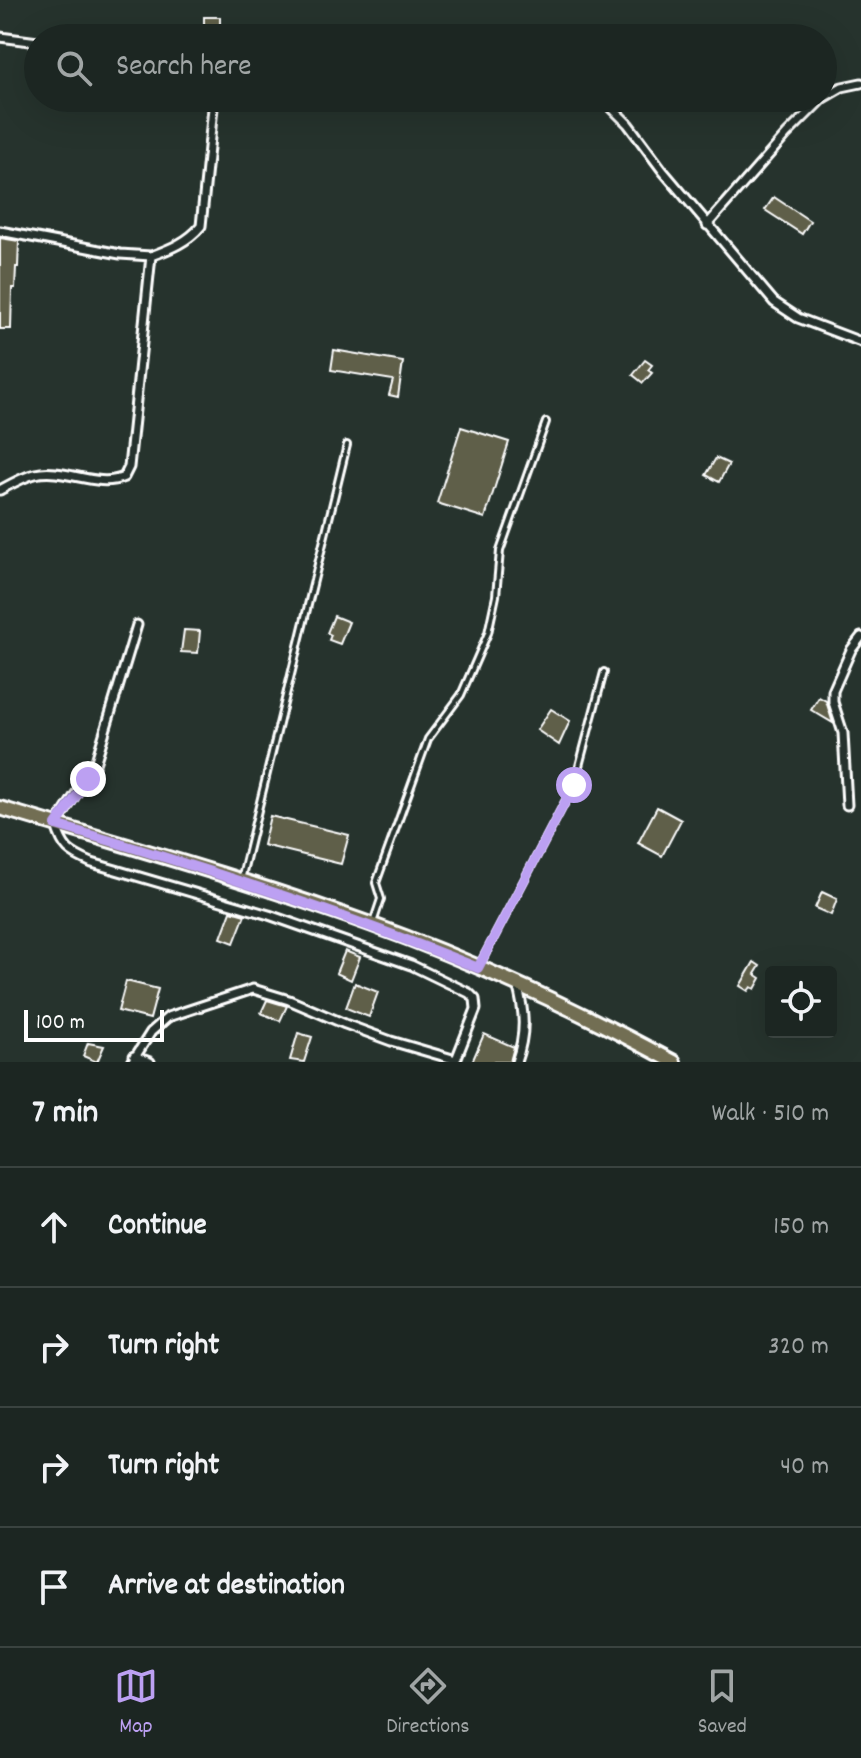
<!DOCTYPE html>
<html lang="en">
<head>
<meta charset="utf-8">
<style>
  body { margin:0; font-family:Dekko,sans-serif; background:#252e2a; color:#f1f3f6 }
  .controls { position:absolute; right:24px; bottom:24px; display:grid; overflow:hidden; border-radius:8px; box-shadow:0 8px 32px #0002 }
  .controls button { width:72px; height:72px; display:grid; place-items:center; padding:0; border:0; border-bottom:2px solid #3a4340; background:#1c2622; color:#f1f3f6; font:40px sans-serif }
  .scale { position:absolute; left:24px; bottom:20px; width:140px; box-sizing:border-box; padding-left:8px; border:4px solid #fff; border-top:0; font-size:22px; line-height:28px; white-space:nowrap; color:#fff; -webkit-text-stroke:6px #26332d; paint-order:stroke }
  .stop { position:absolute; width:24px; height:24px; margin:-18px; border:6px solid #bca0f2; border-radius:50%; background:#fff }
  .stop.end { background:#bca0f2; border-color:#fff; box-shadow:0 2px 8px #0008 }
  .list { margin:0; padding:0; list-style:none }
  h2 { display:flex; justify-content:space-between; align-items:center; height:104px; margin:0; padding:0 32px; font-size:34px }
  h2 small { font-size:26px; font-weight:400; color:#a0a5a5 }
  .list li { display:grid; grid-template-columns:52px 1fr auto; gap:24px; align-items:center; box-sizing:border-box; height:120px; padding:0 32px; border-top:2px solid #3a4340 }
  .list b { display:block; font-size:30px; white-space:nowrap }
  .list em { font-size:26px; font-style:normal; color:#a0a5a5 }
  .icon { flex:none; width:44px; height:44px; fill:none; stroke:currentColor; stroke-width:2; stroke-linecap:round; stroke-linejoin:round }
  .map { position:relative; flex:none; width:861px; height:1062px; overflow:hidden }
  .search { position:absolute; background:#1c2622; box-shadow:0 8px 32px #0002; left:24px; right:24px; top:24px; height:88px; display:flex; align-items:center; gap:20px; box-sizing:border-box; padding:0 28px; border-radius:44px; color:#a0a5a5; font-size:30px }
  .sheet { height:584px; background:#1c2622 }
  nav { display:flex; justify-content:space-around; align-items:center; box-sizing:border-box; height:112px; border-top:2px solid #3a4340; background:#1c2622; font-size:22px; color:#a0a5a5 }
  nav a { display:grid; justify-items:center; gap:4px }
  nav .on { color:#bca0f2 }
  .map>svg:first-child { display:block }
  .building { fill:#5e5e49; stroke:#fff; stroke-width:2 }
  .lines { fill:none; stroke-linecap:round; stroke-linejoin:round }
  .lane-casing { stroke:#fff; stroke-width:10 }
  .street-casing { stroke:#fff; stroke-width:13 }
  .primary-casing { stroke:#fff; stroke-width:18 }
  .lane { stroke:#26332d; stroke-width:4 }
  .street { stroke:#26332d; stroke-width:7 }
  .primary { stroke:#726e52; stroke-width:12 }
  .route { stroke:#bca0f2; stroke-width:10 }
</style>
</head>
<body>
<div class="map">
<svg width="861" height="1062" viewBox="0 0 861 1062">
  <rect width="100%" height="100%" fill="#26332d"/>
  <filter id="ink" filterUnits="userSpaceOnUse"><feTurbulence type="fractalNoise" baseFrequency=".0125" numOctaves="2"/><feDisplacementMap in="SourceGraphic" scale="16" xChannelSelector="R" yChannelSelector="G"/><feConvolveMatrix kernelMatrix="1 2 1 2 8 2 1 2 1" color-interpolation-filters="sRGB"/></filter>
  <g filter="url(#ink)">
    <path class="building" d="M204 17H220V33H204Z
      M774 197 810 221 802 234 765 210Z
      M0 238 19 241 18 267H16L15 288H12L11 329H0Z
      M334 350 403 362 398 397 389 395 393 380 331 370Z
      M645 360 652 365 648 370 652 373 643 383 633 375Z
      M461 427 509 442 485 518 437 503Z
      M716 458 729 464 719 482 706 475Z
      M334 616 349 622 340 644 329 640 331 635 327 633Z
      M184 630 200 631 198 653 181 652Z
      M819 697 826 701 833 723 811 710Z
      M551 709 570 721 559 745 537 730Z
      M657 807 681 820 662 856 638 843Z
      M270 816 349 835 341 864 263 845Z
      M822 892 837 899 831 915 815 908Z
      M231 911 245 915 234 943 221 938Z
      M345 951 360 957 351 980 336 973Z
      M754 962 760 966 755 974 761 978 755 989 751 987 748 991 740 986Z
      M126 981 158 989 150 1019 118 1011Z
      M355 983 378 992 369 1017 346 1008Z
      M267 1000 287 1006 280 1021 261 1013Z
      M298 1033 312 1037 304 1062 290 1060Z
      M484 1034 514 1047 510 1062H472Z
      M88 1043 104 1046 97 1062 83 1056Z"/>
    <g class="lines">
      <defs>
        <path id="lane" d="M241 880 347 445
          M373 923 381 899 376 883 428 739 461 695 488 633 496 596 500 551 546 422
          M479 966 574 785 604 672"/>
        <path id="street" d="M0 37 38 42
          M599 98 609 105 628 124 663 171 774 302 798 318 861 342
          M823 98 842 87 861 83
          M707 225 787 134 823 98
          M0 231 120 254 151 256
          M0 490C11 484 23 477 35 474 64 467 97 489 124 477L129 467 151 256C170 249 188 242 201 226L214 98
          M137 625 95 764 56 825C63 849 69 853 92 863L269 915 411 965 469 993 475 999 476 1009 455 1062
          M847 805 843 733 833 702V691L851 650 861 637
          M134 1056 150 1062
          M132 1062 151 1032 168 1017 253 989 289 1000 345 1024 391 1041 456 1060
          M516 1062C526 1034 525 1012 517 984"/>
        <path id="primary" d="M0 808C124 845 249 880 370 924 475 962 576 1009 674 1062"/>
      </defs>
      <use href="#lane" class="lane-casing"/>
      <use href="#street" class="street-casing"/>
      <use href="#primary" class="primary-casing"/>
      <use href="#lane" class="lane"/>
      <use href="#street" class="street"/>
      <use href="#primary" class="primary"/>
    </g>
  </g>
  <g class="lines" filter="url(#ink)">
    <path class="route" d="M88 779 56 825C199 866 340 912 478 968L574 785"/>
  </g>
</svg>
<div class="controls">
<button><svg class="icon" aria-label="locate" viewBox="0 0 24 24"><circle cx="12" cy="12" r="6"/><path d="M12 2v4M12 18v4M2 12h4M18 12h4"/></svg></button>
</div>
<div class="scale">100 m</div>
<div class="stop" style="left:574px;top:785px"></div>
<div class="stop end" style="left:88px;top:779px"></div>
<div class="search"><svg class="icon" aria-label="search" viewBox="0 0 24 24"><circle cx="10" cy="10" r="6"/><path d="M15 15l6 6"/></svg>Search here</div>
</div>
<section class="sheet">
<h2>7 min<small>Walk · 510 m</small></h2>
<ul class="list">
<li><svg class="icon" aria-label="ahead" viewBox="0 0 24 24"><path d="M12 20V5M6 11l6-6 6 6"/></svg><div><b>Continue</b></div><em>150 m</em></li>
<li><svg class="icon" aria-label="right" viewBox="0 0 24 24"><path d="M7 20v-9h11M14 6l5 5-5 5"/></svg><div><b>Turn right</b></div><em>320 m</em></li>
<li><svg class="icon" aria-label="right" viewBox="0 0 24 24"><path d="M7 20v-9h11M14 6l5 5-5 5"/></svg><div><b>Turn right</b></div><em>40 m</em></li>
<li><svg class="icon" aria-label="arrive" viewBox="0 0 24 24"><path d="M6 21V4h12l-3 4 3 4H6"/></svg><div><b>Arrive at destination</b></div></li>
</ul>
</section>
<nav>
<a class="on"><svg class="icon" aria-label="map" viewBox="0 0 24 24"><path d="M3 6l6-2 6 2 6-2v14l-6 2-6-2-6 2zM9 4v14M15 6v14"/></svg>Map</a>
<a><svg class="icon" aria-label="directions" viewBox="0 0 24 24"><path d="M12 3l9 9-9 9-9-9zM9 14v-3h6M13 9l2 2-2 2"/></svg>Directions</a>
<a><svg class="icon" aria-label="saved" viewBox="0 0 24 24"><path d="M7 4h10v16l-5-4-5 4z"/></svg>Saved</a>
</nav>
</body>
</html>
